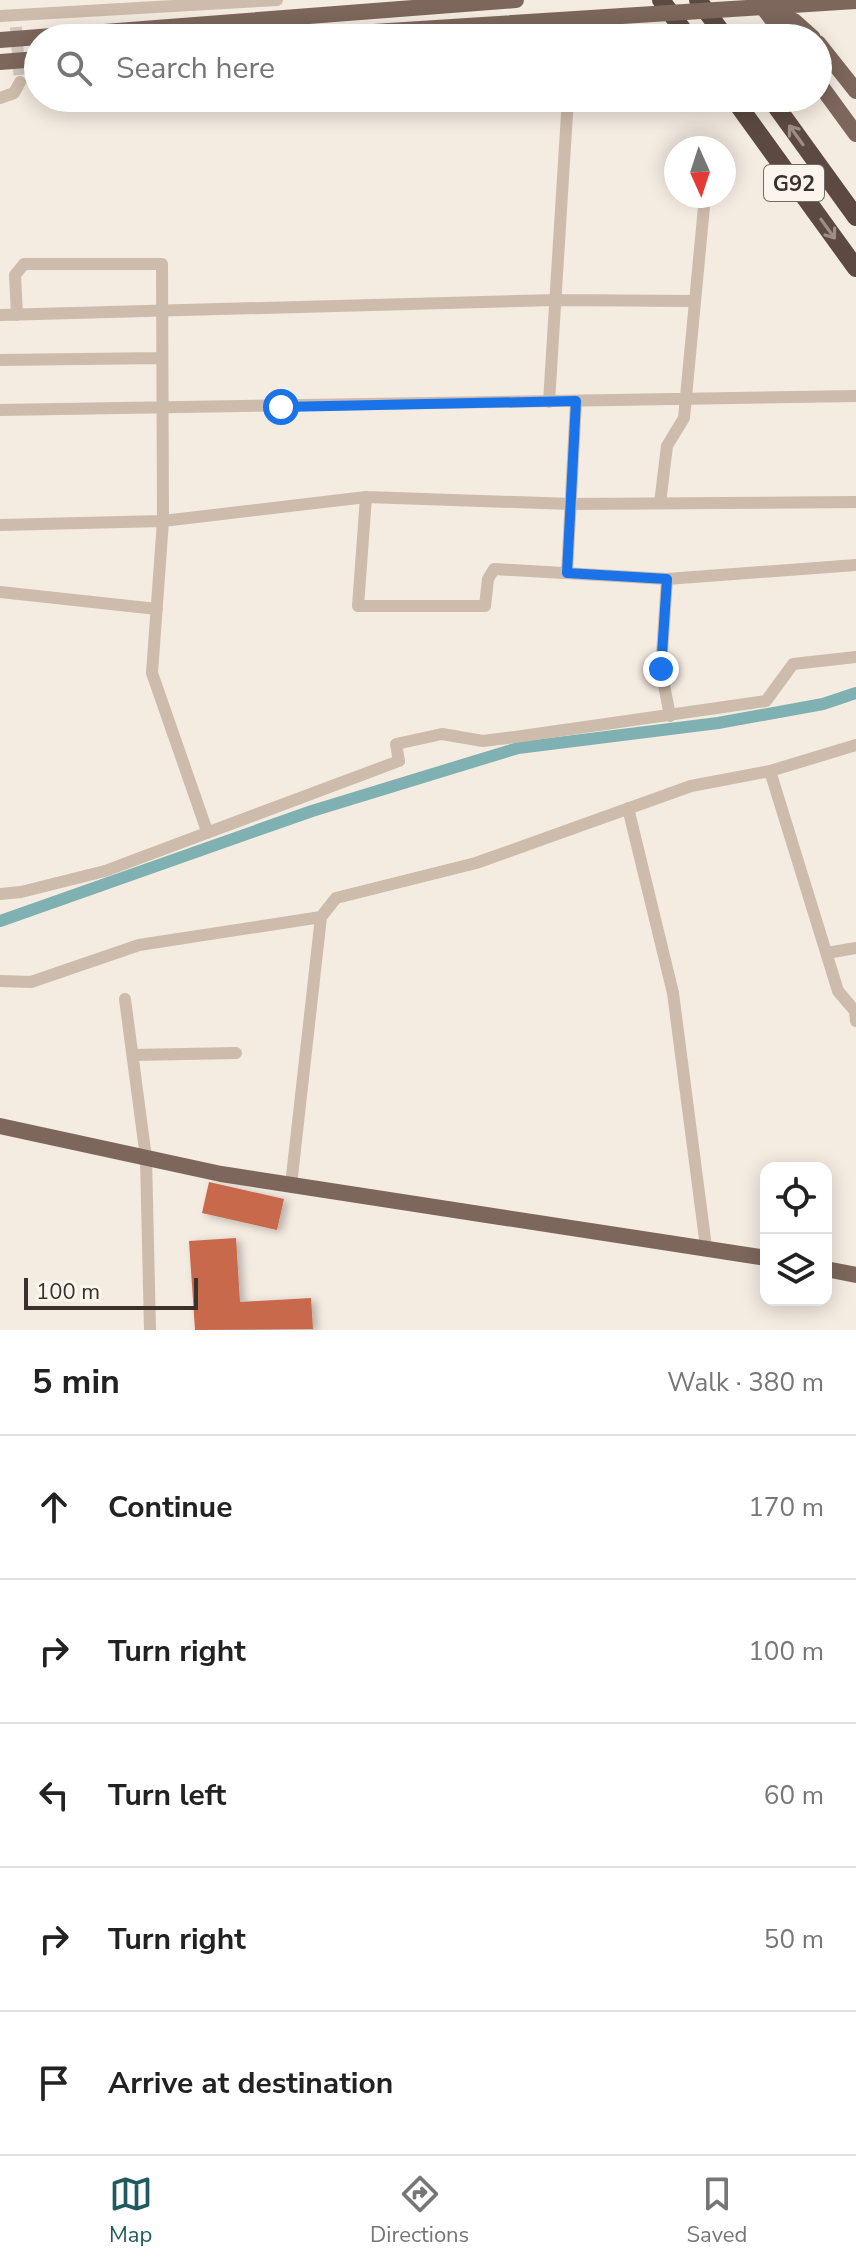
<!DOCTYPE html>
<html lang="en">
<head>
<meta charset="utf-8">
<style>
  body { margin:0; font-family:"Nunito Sans",sans-serif; background:#f6f6f6; color:#222 }
  .controls { position:absolute; right:24px; bottom:24px; display:grid; overflow:hidden; border-radius:16px; box-shadow:0 4px 20px #0003 }
  .controls button { width:72px; height:72px; display:grid; place-items:center; padding:0; border:0; border-bottom:2px solid #e0e0e0; background:#fff; color:#222; font:40px sans-serif }
  .compass { position:absolute; left:664px; top:136px; width:72px; height:72px; border-radius:50%; background:#fff; box-shadow:0 4px 20px #0003; rotate:177deg }
  .scale { position:absolute; left:24px; bottom:20px; width:174px; box-sizing:border-box; padding-left:8px; border:4px solid #3b302b; border-top:0; font-size:22px; line-height:28px; white-space:nowrap; color:#3b302b; -webkit-text-stroke:6px #fbf5ee; paint-order:stroke }
  .stop { position:absolute; width:24px; height:24px; margin:-18px; border:6px solid #1a73e8; border-radius:50%; background:#fff }
  .stop.end { background:#1a73e8; border-color:#fff; box-shadow:0 2px 8px #0008 }
  .list { margin:0; padding:0; list-style:none }
  h2 { display:flex; justify-content:space-between; align-items:center; height:104px; margin:0; padding:0 32px; font-size:34px }
  h2 small { font-size:26px; font-weight:400; color:#767676 }
  .list li { display:grid; grid-template-columns:52px 1fr auto; gap:24px; align-items:center; box-sizing:border-box; height:144px; padding:0 32px; border-top:2px solid #e0e0e0 }
  .list b { display:block; font-size:30px; white-space:nowrap }
  .list em { font-size:26px; font-style:normal; color:#767676 }
  .icon { flex:none; width:44px; height:44px; fill:none; stroke:currentColor; stroke-width:2; stroke-linecap:round; stroke-linejoin:round }
  .map { position:relative; flex:none; width:856px; height:1330px; overflow:hidden }
  .search { position:absolute; background:#fff; box-shadow:0 4px 20px #0003; left:24px; right:24px; top:24px; height:88px; display:flex; align-items:center; gap:20px; box-sizing:border-box; padding:0 28px; border-radius:44px; color:#767676; font-size:30px }
  .sheet { height:824px; background:#fff }
  nav { display:flex; justify-content:space-around; align-items:center; box-sizing:border-box; height:112px; border-top:2px solid #e0e0e0; background:#fff; font-size:22px; color:#767676 }
  nav a { display:grid; justify-items:center; gap:4px }
  nav .on { color:#1f5a5e }
  .map>svg:first-child { display:block }
  .lines { fill:none; stroke-linecap:round; stroke-linejoin:round }
  .canal { stroke:#7fb0b2; stroke-width:12 }
  .building { fill:#c8694b; filter:url(#shadow) }
  .minor-tunnel { stroke:#cfc6bd; stroke-width:12; stroke-dasharray:12 6; stroke-linecap:butt }
  .minor { stroke:#cdbbac; stroke-width:12 }
  .major { stroke:#7d675c; stroke-width:16 }
  .highway { stroke:#5c4a42; stroke-width:18 }
  .major-bridge { stroke:#7d675c; stroke-width:16 }
  .oneway { stroke:#9c8e87 }
  .route { stroke:#1a73e8; stroke-width:10 }
  .labels { text-anchor:middle; stroke-width:6; stroke-linejoin:round; paint-order:stroke }
  .shield { fill:#fbf5ee; stroke:#756b66; stroke-width:2 }
  .shield-label { font-size:22px; font-weight:bold; fill:#3b302b }
</style>
</head>
<body>
<div class="map">
<svg width="856" height="1330" viewBox="0 0 856 1330">
  <defs>
    <filter id="shadow"><feDropShadow dx="4.5" dy="2.5" stdDeviation="4" flood-color="#0004"/></filter>
  </defs>
  <rect width="100%" height="100%" fill="#f4ebe1"/>
  <g class="lines">
    <path class="canal" d="M0 921 312 811 518 748 718 723 823 704 856 693"/>
  </g>
  <path class="building" d="M209 1182 284 1199 277 1230 202 1213Z
    M236 1238 240 1302 311 1298 313 1329 195 1330 189 1241Z"/>
  <g class="lines">
    <path class="minor-tunnel" d="M16 27 20 82"/>
    <path class="minor" d="M0 16 277 0
      M0 98 14 93 20 82
      M0 315 555 300 693 301
      M17 315 15 275 24 264H162L163 521 152 673 207 831
      M0 360 162 358
      M549 402 568 98
      M0 410 856 396
      M366 497 358 606H485L488 579 494 569 667 579 856 565
      M660 503 667 446 684 418 705 196
      M0 525 163 521 366 497 571 504 856 502
      M567 573 576 401
      M667 579 661 669 670 716
      M0 592 157 609
      M770 771 838 991 855 1011 856 1021
      M628 808 673 993 706 1247
      M0 894 21 892 105 871 399 761 396 744 442 734 483 741 515 737 766 701 793 664 856 657
      M827 953 856 948
      M0 981 31 982 139 945 321 917
      M125 999 146 1158 150 1330
      M133 1055 236 1053
      M291 1185 321 917 336 898 476 863 691 786 770 771 856 745"/>
    <path class="major" d="M763 7 794 21 813 38
      M765 10 786 38
      M0 40 516 0
      M818 43 856 91
      M0 62 38 59
      M818 82 856 134
      M0 1126 221 1174 766 1258
      M826 1269 856 1275"/>
    <path class="highway" d="M661 0 689 38
      M698 0 726 38
      M733 98 856 268
      M770 98 856 217"/>
    <path class="major-bridge" d="M279 38 856 1"/>
  </g>
  <defs><path id="oneway-shaft" d="M-6 0H5M1.5-3L5.5 0L1.5 3" fill="none" stroke-width="1.6" stroke-linecap="round" stroke-linejoin="round" transform="scale(2)"/></defs>
  <g class="oneway">
    <use href="#oneway-shaft" transform="translate(796 135) rotate(-126)"/>
    <use href="#oneway-shaft" transform="translate(828 229) rotate(54)"/>
  </g>
  <g class="lines">
    <path class="route" d="M281 407 576 401 567 573 667 579 661 669"/>
  </g>
  <g class="labels">
    <rect class="shield" x="764" y="165" width="60" height="36" rx="6"/>
    <g class="shield-label">
      <text x="794" y="191">G92</text>
    </g>
  </g>
</svg>
<div class="controls">
<button><svg class="icon" aria-label="locate" viewBox="0 0 24 24"><circle cx="12" cy="12" r="6"/><path d="M12 2v4M12 18v4M2 12h4M18 12h4"/></svg></button>
<button><svg class="icon" aria-label="layers" viewBox="0 0 24 24"><path d="M12 4l9 5-9 5-9-5zM3 14l9 5 9-5"/></svg></button>
</div>
<svg class="compass" viewBox="-18 -18 36 36"><path d="M0-13l5 13h-10z" fill="#e53935"/><path d="M0 13l5-13h-10z" fill="#767676"/></svg>
<div class="scale">100 m</div>
<div class="stop" style="left:281px;top:407px"></div>
<div class="stop end" style="left:661px;top:669px"></div>
<div class="search"><svg class="icon" aria-label="search" viewBox="0 0 24 24"><circle cx="10" cy="10" r="6"/><path d="M15 15l6 6"/></svg>Search here</div>
</div>
<section class="sheet">
<h2>5 min<small>Walk · 380 m</small></h2>
<ul class="list">
<li><svg class="icon" aria-label="ahead" viewBox="0 0 24 24"><path d="M12 20V5M6 11l6-6 6 6"/></svg><div><b>Continue</b></div><em>170 m</em></li>
<li><svg class="icon" aria-label="right" viewBox="0 0 24 24"><path d="M7 20v-9h11M14 6l5 5-5 5"/></svg><div><b>Turn right</b></div><em>100 m</em></li>
<li><svg class="icon" aria-label="left" viewBox="0 0 24 24"><path d="M17 20v-9H6M10 6l-5 5 5 5"/></svg><div><b>Turn left</b></div><em>60 m</em></li>
<li><svg class="icon" aria-label="right" viewBox="0 0 24 24"><path d="M7 20v-9h11M14 6l5 5-5 5"/></svg><div><b>Turn right</b></div><em>50 m</em></li>
<li><svg class="icon" aria-label="arrive" viewBox="0 0 24 24"><path d="M6 21V4h12l-3 4 3 4H6"/></svg><div><b>Arrive at destination</b></div></li>
</ul>
</section>
<nav>
<a class="on"><svg class="icon" aria-label="map" viewBox="0 0 24 24"><path d="M3 6l6-2 6 2 6-2v14l-6 2-6-2-6 2zM9 4v14M15 6v14"/></svg>Map</a>
<a><svg class="icon" aria-label="directions" viewBox="0 0 24 24"><path d="M12 3l9 9-9 9-9-9zM9 14v-3h6M13 9l2 2-2 2"/></svg>Directions</a>
<a><svg class="icon" aria-label="saved" viewBox="0 0 24 24"><path d="M7 4h10v16l-5-4-5 4z"/></svg>Saved</a>
</nav>
</body>
</html>
